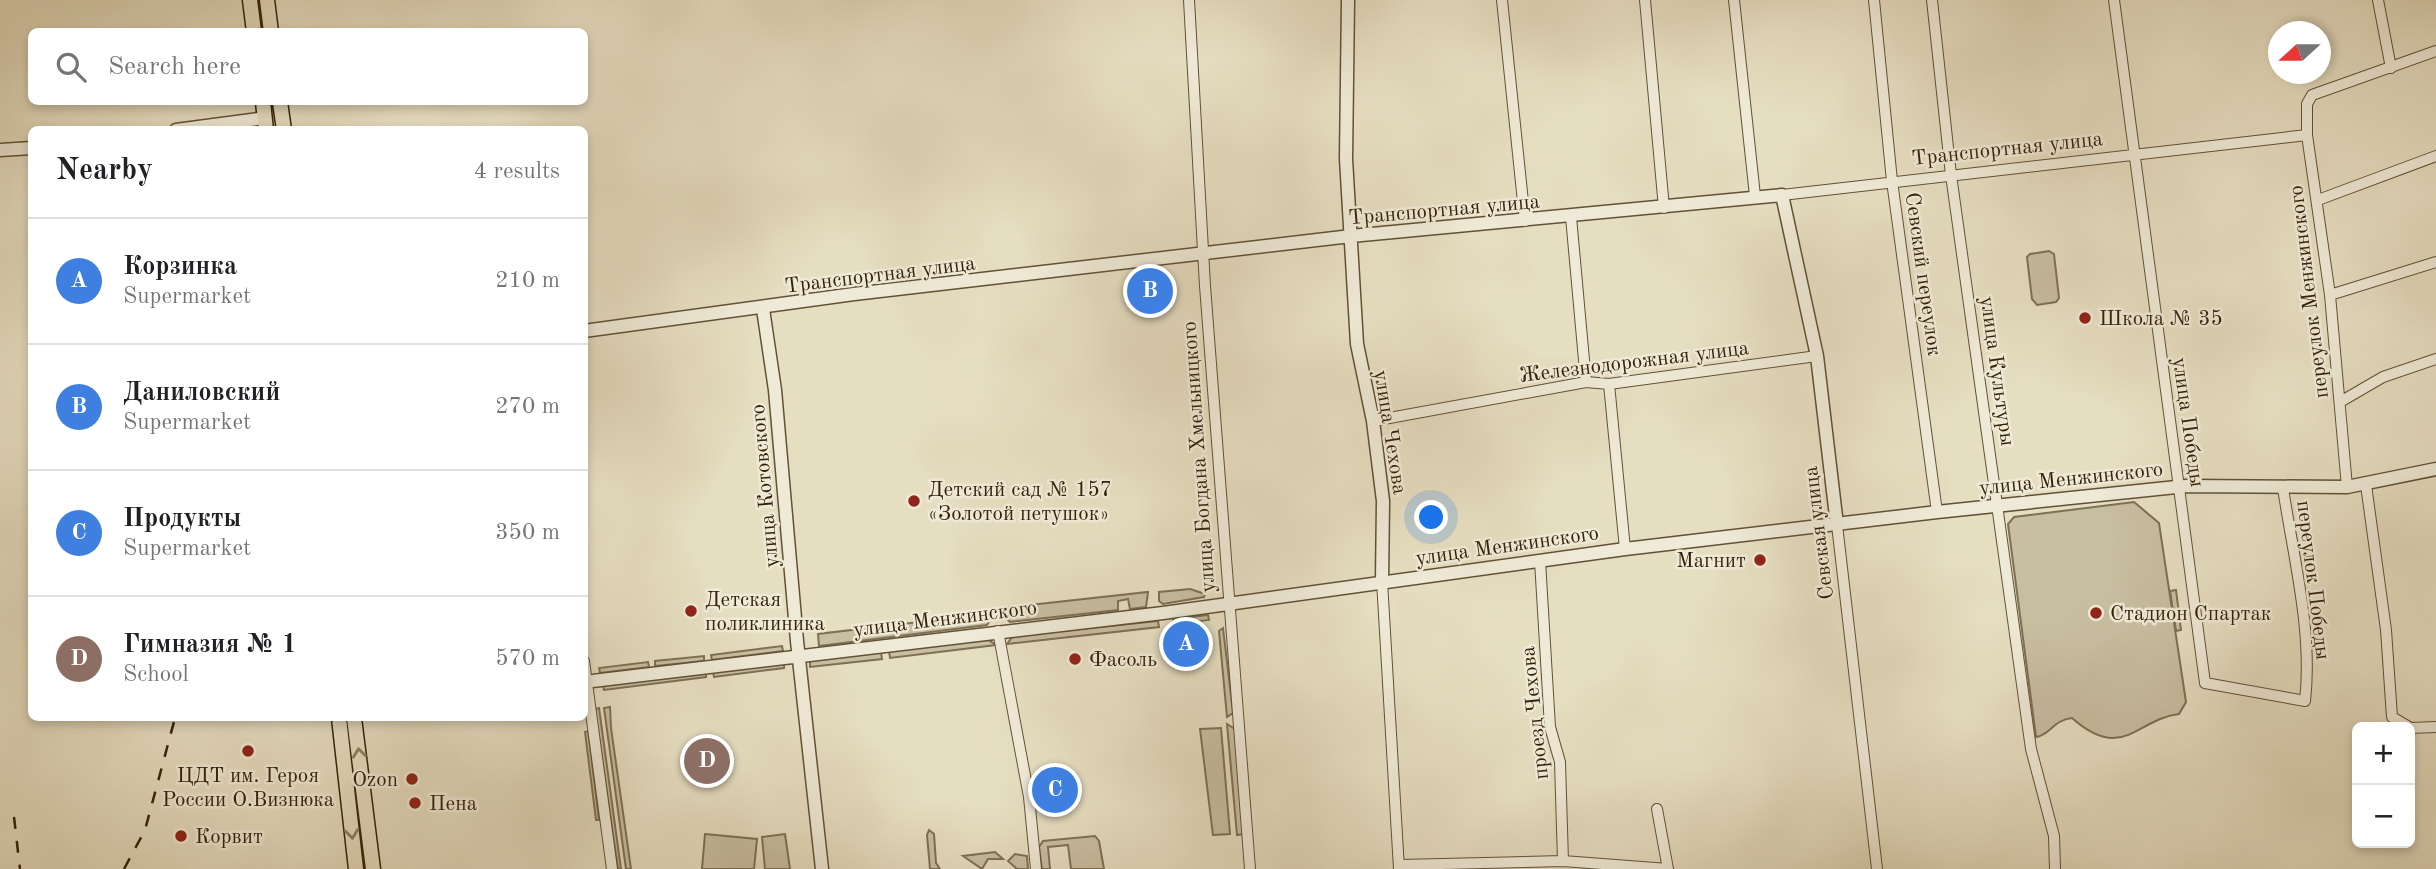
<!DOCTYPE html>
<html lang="en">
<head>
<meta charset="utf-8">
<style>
  body { margin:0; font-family:"Old Standard TT",serif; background:#f2f2f2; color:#202124 }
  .controls { position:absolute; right:21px; bottom:21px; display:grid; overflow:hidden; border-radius:10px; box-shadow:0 4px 10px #0003 }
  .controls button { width:63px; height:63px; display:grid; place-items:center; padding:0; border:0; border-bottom:2px solid #e0e0e0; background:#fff; color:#202124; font:35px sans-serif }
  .compass { position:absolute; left:2268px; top:21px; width:63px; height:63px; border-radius:50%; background:#fff; box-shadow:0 4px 10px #0003; rotate:249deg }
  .you { position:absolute; left:1432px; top:518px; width:24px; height:24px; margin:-18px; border:5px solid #fff; border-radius:50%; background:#1a73e8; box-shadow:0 0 0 10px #1a73e833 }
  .badge { display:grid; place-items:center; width:46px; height:46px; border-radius:50%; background:#8f2418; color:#fff; font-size:23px; font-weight:700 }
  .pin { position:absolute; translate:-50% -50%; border:4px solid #fff; box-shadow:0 2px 7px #0006 }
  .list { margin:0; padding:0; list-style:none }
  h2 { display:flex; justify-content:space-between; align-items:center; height:91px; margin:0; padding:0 28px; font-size:30px }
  h2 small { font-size:23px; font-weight:400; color:#757577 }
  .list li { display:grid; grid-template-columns:46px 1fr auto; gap:21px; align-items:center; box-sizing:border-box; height:126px; padding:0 28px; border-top:2px solid #e0e0e0 }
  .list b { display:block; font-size:26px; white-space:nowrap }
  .list p { margin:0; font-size:23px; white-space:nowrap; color:#757577 }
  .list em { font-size:23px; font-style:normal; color:#757577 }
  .icon { flex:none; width:38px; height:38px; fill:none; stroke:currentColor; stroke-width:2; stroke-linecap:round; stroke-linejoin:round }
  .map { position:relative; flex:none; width:2436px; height:869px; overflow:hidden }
  .search { position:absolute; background:#fff; box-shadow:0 4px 10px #0003; left:28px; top:28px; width:560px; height:77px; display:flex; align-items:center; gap:18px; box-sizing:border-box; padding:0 24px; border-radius:10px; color:#757577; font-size:26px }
  .panel { position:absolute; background:#fff; box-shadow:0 4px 10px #0003; left:28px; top:126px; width:560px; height:595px; border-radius:10px }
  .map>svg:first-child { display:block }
  .green { fill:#c8bea1; stroke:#7e7054; stroke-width:2 }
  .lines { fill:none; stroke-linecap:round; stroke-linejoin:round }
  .minor-casing { stroke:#615135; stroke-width:12 }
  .tertiary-casing { stroke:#615135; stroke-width:15 }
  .primary-casing { stroke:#352206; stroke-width:17 }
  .minor { stroke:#efead7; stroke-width:10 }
  .tertiary { stroke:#efead7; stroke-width:12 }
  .primary { stroke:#e6dec1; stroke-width:14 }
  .rail { stroke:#352206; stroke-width:2.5; stroke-dasharray:12 12; stroke-linecap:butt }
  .oneway { stroke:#8e8064 }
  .poi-dot { fill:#8f2418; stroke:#efead7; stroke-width:2.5 }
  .labels { text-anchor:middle; stroke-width:5; stroke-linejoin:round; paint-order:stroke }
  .street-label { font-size:21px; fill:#352206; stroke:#efead7 }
  .poi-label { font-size:21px; fill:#352206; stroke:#efead7; text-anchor:start }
</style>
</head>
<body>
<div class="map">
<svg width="2436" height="869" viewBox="0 0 2436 869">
  <rect width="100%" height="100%" fill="#e6dec1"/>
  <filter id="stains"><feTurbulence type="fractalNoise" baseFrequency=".00286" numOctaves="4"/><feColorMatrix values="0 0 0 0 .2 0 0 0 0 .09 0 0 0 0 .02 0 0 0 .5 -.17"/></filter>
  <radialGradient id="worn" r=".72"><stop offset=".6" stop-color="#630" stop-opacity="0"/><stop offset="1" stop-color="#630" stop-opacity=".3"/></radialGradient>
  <path class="green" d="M2049 251 2054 254 2059 298 2056 302 2037 305 2032 299 2027 257 2030 254Z
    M2134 502 2159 523 2186 702 2179 714C2136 719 2123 763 2072 718 2053 720 2050 735 2036 737L2008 524 2014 517Z
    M1190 589 1205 594 1204 597 1163 604 1159 601V592Z
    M2176 590 2181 630 2176 631 2170 591Z
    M1148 592 1146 607 1130 609 1128 599 1118 601V610L1010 622 1005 617 1003 608Z
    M986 614 990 620 987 625 819 646 818 634Z
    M1208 615 1209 620 1173 624V619Z
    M1158 621 1159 627 1007 644 1013 636Z
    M1223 628 1233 713 1227 717 1219 631Z
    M987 639 996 645 890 658 889 651Z
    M782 646 783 651 712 660 711 655Z
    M881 652 882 659 810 667V661Z
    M704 656V661L655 666V661Z
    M648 662 649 667 600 673 599 668Z
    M784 663V668L714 677 713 672Z
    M706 672V677L604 690 603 685Z
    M610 707 611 728 631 869H626L604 708Z
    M599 708 621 869H618L595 709Z
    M1227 724 1235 729 1244 834 1237 835Z
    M1221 728 1230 834 1213 835 1200 729Z
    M588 731 599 820H596L585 732Z
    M929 830 934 834 936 863 940 869H930L927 835Z
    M705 834 757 839 754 869H702Z
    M785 834 790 869H765L762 837Z
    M1095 836 1099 841 1104 869H1071L1068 845 1048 847 1050 869H1042L1039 847 1043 841Z
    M995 852 1003 859H988L982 869 963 856Z
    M1015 854 1027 856 1028 869H1017L1008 861Z"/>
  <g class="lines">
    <defs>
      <path id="minor" d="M1189 0 1205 286 1250 869
        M1502 0 1525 221
        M1645 0 1664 208
        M1734 0 1755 196
        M1874 0 1892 181 1937 512
        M1932 0 1951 175 2031 749 2054 836 2055 869
        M2114 0 2205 683 2305 701C2313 631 2293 556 2283 488
        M2378 0 2391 68
        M1782 195 2307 135
        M2318 200 2436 156
        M1571 217 1586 382
        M2330 295 2436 262
        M1609 384 1625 549
        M2340 402 2383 377 2436 359
        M1373 421 1586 382 1609 384 1817 356
        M2366 485 2386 630 2392 717 2409 727
        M2347 487 2330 295 2307 135V104L2312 95 2436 51
        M1837 525 1877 869
        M1540 561 1550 727 1560 762 1563 861
        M1382 581 1399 869
        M998 631 1029 797 1036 869
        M584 661 612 869
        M2410 728 2436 727
        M1657 809 1668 869
        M1401 865 1563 861 1668 869"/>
      <path id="tertiary" d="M1348 0 1346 159 1357 344 1373 421 1383 501 1382 581
        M176 130 265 118
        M0 150 32 148
        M763 309 775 390 797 641 822 869
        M584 331 854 294 1351 236 1782 195 1817 356 1837 525
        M584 682 1163 613 1625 549 1937 512 2186 486 2347 487 2436 469"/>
      <path id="primary" d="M250 0 254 32
        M267 0 271 32
        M263 102 266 130
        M280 102 284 130
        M339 718 356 869
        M354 718 373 869"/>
    </defs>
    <use href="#minor" class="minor-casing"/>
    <use href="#tertiary" class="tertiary-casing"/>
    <use href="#primary" class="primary-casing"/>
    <use href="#minor" class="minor"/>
    <use href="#tertiary" class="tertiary"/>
    <use href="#primary" class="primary"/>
    <path class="rail" d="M14 817 20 869
      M124 869 145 830 175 718"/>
  </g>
  <defs><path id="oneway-chevron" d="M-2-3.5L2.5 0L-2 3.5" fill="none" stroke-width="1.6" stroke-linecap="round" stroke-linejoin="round" transform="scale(1.75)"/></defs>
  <g class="oneway">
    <use href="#oneway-chevron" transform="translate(359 753) rotate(-97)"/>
    <use href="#oneway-chevron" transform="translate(352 834) rotate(83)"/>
  </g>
  <g class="poi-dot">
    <circle cx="2085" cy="318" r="7"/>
    <circle cx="914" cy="501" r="7"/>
    <circle cx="1760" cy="560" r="7"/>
    <circle cx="691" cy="611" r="7"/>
    <circle cx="2096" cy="613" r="7"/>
    <circle cx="1075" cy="659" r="7"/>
    <circle cx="248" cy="751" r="7"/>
    <circle cx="412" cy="779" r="7"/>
    <circle cx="415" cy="803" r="7"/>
    <circle cx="181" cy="836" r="7"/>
  </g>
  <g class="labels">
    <g class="street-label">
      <text transform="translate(2007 148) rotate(-6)" y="7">Транспортная улица</text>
      <text transform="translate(1444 209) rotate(-5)" y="7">Транспортная улица</text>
      <text transform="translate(880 274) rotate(-7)" y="7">Транспортная улица</text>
      <text transform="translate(1924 274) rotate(82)" y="7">Севский переулок</text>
      <text transform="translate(2308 292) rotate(-97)" y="7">переулок Менжинского</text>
      <text transform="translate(1634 361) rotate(-7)" y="7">Железнодорожная улица</text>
      <text transform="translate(1998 371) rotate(82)" y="7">улица Культуры</text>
      <text transform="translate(2189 422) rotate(82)" y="7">улица Победы</text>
      <text transform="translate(1391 432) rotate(81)" y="7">улица Чехова</text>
      <text transform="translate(1198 457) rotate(-94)" y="7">улица Богдана Хмельницкого</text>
      <text transform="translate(2071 478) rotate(-6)" y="7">улица Менжинского</text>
      <text transform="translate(764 486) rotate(-95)" y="7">улица Котовского</text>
      <text transform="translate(1818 533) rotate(-97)" y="7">Севская улица</text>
      <text transform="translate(1507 545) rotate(-8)" y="7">улица Менжинского</text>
      <text transform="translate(2314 580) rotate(83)" y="7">переулок Победы</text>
      <text transform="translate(945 618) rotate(-7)" y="7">улица Менжинского</text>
      <text transform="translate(1534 713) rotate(-96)" y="7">проезд Чехова</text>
    </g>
    <g class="poi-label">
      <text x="2099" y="325">Школа № 35</text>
      <text x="928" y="496">Детский сад № 157<tspan x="928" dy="24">«Золотой петушок»</tspan></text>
      <text x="1746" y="567" text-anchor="end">Магнит</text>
      <text x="705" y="606">Детская<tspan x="705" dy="24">поликлиника</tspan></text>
      <text x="2110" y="620">Стадион Спартак</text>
      <text x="1089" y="666">Фасоль</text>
      <text x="248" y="782" text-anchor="middle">ЦДТ им. Героя<tspan x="248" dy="24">России О.Визнюка</tspan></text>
      <text x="398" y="786" text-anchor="end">Ozon</text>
      <text x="429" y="810">Пена</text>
      <text x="195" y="843">Корвит</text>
    </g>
  </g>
  <rect width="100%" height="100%" filter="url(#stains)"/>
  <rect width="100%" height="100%" fill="url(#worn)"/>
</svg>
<div class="controls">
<button>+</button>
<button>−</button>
</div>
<svg class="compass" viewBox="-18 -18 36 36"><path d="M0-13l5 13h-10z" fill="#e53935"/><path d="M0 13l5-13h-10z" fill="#757577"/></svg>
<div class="you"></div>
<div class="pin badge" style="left:1186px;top:644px;background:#3f7fe0">A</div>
<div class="pin badge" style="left:1150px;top:291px;background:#3f7fe0">B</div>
<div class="pin badge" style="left:1055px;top:790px;background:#3f7fe0">C</div>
<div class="pin badge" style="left:707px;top:761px;background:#8d6e63">D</div>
<div class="search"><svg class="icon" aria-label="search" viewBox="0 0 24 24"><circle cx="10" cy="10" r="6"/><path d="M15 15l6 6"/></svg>Search here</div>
<section class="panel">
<h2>Nearby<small>4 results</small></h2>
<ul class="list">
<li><span class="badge" style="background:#3f7fe0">A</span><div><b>Корзинка</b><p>Supermarket</p></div><em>210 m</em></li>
<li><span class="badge" style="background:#3f7fe0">B</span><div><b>Даниловский</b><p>Supermarket</p></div><em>270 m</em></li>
<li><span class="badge" style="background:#3f7fe0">C</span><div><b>Продукты</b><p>Supermarket</p></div><em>350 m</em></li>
<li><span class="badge" style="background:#8d6e63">D</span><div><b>Гимназия № 1</b><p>School</p></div><em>570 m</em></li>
</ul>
</section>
</div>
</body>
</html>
